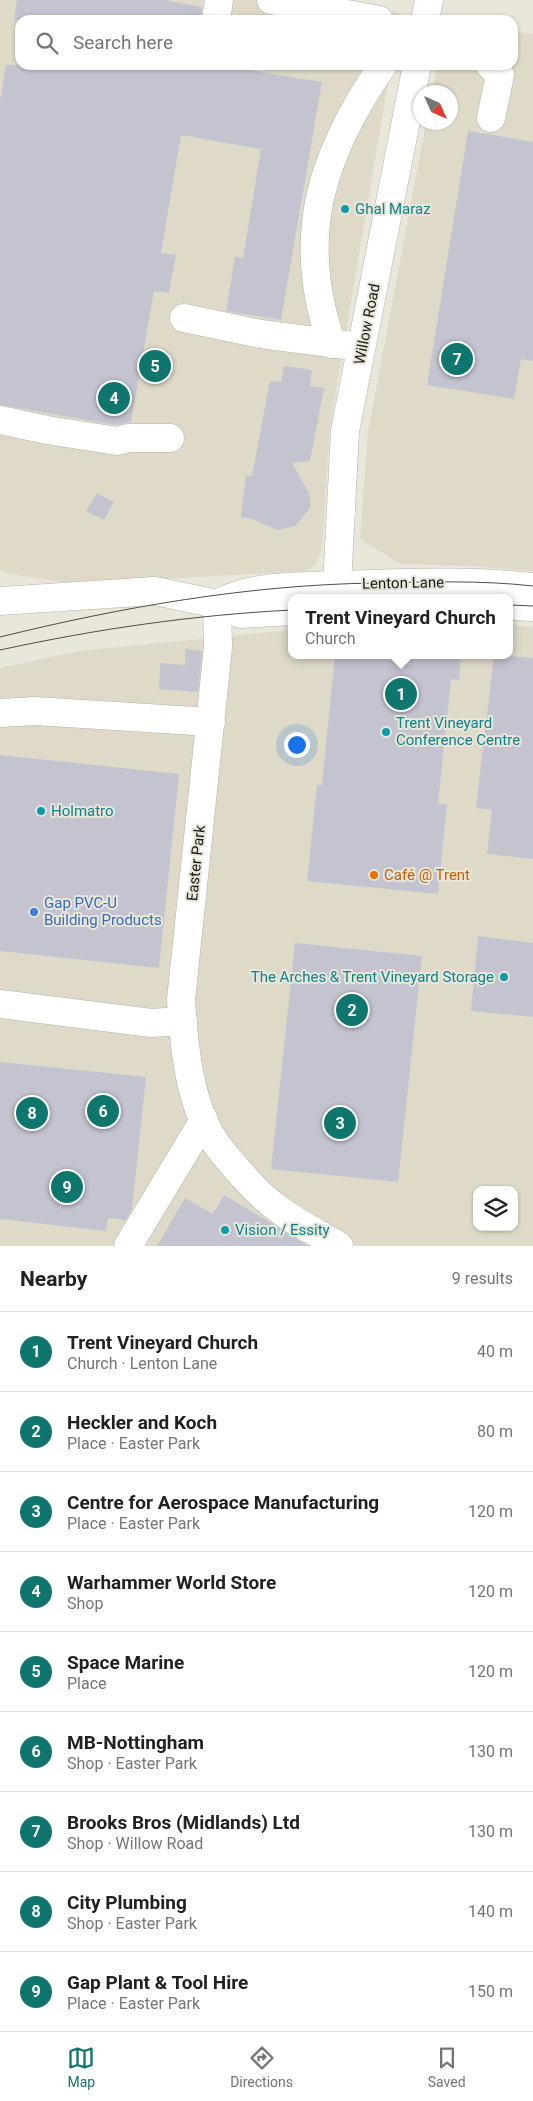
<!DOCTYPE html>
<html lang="en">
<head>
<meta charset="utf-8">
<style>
  body { margin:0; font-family:Roboto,sans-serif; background:#f2f2f2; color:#202124 }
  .controls { position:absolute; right:15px; bottom:15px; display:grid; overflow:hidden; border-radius:10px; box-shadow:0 1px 4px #0004 }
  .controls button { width:45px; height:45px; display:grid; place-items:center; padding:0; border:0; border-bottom:1px solid #e0e0e0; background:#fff; color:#202124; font:25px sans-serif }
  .compass { position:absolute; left:413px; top:85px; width:45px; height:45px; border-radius:50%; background:#fff; box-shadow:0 1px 4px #0004; rotate:135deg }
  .you { position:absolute; left:296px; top:744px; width:18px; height:18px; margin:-12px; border:4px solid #fff; border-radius:50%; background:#1a73e8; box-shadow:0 0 0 8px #1a73e833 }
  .badge { display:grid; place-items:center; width:32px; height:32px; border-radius:50%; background:#0f766e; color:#fff; font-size:16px; font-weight:700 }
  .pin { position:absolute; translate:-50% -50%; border:2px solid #fff; box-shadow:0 1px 5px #0006 }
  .popup { position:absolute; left:288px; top:594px; width:225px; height:65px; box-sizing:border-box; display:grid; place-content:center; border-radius:10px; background:#fff; filter:drop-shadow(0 1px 4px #0005); font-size:16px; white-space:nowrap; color:#757577 }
  .popup b { font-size:19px; color:#202124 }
  .popup::after { content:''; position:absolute; left:50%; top:100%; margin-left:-10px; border:10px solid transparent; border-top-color:#fff }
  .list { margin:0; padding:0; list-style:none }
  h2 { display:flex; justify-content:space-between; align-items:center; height:65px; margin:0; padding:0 20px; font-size:21px }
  h2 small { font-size:16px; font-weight:400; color:#757577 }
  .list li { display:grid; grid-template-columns:32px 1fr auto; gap:15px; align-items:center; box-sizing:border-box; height:80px; padding:0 20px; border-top:1px solid #e0e0e0 }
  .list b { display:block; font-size:19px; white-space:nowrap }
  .list p { margin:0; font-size:16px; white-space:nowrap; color:#757577 }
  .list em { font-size:16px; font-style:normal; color:#757577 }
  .icon { flex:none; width:28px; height:28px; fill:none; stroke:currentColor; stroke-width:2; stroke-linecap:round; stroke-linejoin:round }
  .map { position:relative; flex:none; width:533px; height:1246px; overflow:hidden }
  .search { position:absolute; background:#fff; box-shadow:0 1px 4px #0004; left:15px; right:15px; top:15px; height:55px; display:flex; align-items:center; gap:12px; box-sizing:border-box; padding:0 18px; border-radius:15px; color:#757577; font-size:19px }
  .sheet { height:785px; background:#fff }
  nav { display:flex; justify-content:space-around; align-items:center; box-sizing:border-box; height:70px; border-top:1px solid #e0e0e0; background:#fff; font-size:14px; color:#757577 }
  nav a { display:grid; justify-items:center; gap:2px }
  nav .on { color:#0f766e }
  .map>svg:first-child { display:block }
  .built { fill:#dfdac7; fill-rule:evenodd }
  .building { fill:#c3c4d0 }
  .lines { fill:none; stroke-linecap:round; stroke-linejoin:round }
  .minor-casing { stroke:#b6b3a7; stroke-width:29 }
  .minor { stroke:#fff; stroke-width:28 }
  .tram { stroke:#4f4d47; stroke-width:1 }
  .culture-dot { fill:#0f9aa8; stroke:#e9e6da; stroke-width:2 }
  .food-dot { fill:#e8710a; stroke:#e9e6da; stroke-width:2 }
  .shop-dot { fill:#3f7fe0; stroke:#e9e6da; stroke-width:2 }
  .labels { text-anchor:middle; stroke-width:4; stroke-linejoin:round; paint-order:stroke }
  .culture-label { font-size:15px; fill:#0d838f; stroke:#e9e6da; text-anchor:start }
  .street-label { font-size:15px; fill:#1c1b17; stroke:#e9e6da }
  .food-label { font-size:15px; fill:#c56008; stroke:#e9e6da; text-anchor:start }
  .shop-label { font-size:15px; fill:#366cbe; stroke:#e9e6da; text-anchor:start }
</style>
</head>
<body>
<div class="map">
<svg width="533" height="1246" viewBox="0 0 533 1246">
  <rect width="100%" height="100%" fill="#e9e6da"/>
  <path class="built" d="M0 0H333L400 13 398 20H20V65H391L330 426 322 549 315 565 305 571 76 584 11 574 0 570Z
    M513 31 533 34V571L472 566 400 564 360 539 368 432 426 123 450 122V92H432L438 65H513Z
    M510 625 533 627V1246H0V668L79 651 292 630V655H510ZM477 1190H514V1227H477Z"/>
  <path class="building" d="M17 0H163L202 7 201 20H14Z
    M6 65H218L322 82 281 320 226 311 235 257 243 258 261 149 181 135 161 253 176 255 169 293 154 291 131 422 116 425 0 405V101Z
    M468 131 533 142V361L521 359 514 399 427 385Z
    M284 366 312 370 310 386 324 388 310 461 292 463 309 493 311 505 308 511 295 526 277 530 252 519 241 517 246 476H252L270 381 281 382Z
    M97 493 114 502 104 520 86 511Z
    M185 649 202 651 198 692 159 689 160 663 185 665Z
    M335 655H461L459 680 451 679 438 804H447L438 894 307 881 317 785H322Z
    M494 655 533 658V859L487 854 492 810 476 808Z
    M0 755 179 774 159 968 0 951Z
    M478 936 533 943V1017L471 1011Z
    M295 943 422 956 398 1182 271 1169Z
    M0 1062 146 1077 132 1209 126 1220 108 1218 106 1231 0 1219Z
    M224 1195 268 1221 308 1246H157L185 1198 213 1214Z"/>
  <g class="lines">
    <defs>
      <path id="minor" d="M271 0 379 20
        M216 20 219 0
        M425 20 429 0
        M490 65 500 75 491 118
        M184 318 261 334 346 345
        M332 344C294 237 321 155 383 65
        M0 420 47 430 117 441 128 438H170
        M337 585 345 431 417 65
        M0 601 155 591 217 604 240 614 292 611
        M217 604 218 647 215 676 181 1000C184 1046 189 1103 215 1142 224 1155 234 1166 244 1177 256 1191 269 1203 284 1213 301 1225 321 1235 339 1246
        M217 604C253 584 299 587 339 585 404 583 468 580 533 587
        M510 606 533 607
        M0 713 35 711 211 722
        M0 1004 151 1023 183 1021
        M128 1246 204 1120"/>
    </defs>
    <use href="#minor" class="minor-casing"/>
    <use href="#minor" class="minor"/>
    <path class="tram" d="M510 605 533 606
      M0 637C122 607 248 585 374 583 427 582 480 580 533 586
      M0 650C97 629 193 615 292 610"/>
  </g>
  <g class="culture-dot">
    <circle cx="345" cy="209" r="5"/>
    <circle cx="386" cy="732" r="5"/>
    <circle cx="41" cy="811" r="5"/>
    <circle cx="504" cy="977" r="5"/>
    <circle cx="225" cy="1230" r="5"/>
  </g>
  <circle class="food-dot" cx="374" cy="875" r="5"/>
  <circle class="shop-dot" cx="34" cy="912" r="5"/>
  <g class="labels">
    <g class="culture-label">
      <text x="355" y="214">Ghal Maraz</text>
      <text x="396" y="728">Trent Vineyard<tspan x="396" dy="17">Conference Centre</tspan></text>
      <text x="51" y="816">Holmatro</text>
      <text x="494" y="982" text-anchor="end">The Arches &amp; Trent Vineyard Storage</text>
      <text x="235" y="1235">Vision / Essity</text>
    </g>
    <g class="street-label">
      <text transform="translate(367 324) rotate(-79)" y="5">Willow Road</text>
      <text transform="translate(403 583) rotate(-1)" y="5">Lenton Lane</text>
      <text transform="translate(196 863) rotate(-84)" y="5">Easter Park</text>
    </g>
    <g class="food-label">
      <text x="384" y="880">Café @ Trent</text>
    </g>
    <g class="shop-label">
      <text x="44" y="908">Gap PVC-U<tspan x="44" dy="17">Building Products</tspan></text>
    </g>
  </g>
</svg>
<div class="controls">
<button><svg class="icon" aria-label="layers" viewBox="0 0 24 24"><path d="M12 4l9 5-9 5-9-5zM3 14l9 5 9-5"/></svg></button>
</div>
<svg class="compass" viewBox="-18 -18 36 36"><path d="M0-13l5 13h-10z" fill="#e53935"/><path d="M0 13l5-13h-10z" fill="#757577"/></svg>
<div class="you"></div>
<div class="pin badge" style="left:401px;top:694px">1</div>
<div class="popup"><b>Trent Vineyard Church</b>Church</div>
<div class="pin badge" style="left:352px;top:1010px">2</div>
<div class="pin badge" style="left:340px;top:1123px">3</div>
<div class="pin badge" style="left:114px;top:398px">4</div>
<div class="pin badge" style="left:155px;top:366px">5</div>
<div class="pin badge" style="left:103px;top:1111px">6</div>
<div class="pin badge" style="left:457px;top:359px">7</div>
<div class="pin badge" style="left:32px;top:1113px">8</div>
<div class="pin badge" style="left:67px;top:1187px">9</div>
<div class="search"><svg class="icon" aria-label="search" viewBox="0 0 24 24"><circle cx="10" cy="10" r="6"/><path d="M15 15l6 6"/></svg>Search here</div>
</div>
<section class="sheet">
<h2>Nearby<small>9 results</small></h2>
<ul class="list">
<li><span class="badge">1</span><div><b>Trent Vineyard Church</b><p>Church · Lenton Lane</p></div><em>40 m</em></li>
<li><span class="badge">2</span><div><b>Heckler and Koch</b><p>Place · Easter Park</p></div><em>80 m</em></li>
<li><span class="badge">3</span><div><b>Centre for Aerospace Manufacturing</b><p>Place · Easter Park</p></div><em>120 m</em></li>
<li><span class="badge">4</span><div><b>Warhammer World Store</b><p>Shop</p></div><em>120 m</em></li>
<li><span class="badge">5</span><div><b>Space Marine</b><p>Place</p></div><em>120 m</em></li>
<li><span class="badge">6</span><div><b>MB-Nottingham</b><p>Shop · Easter Park</p></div><em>130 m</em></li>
<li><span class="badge">7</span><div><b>Brooks Bros (Midlands) Ltd</b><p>Shop · Willow Road</p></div><em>130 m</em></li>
<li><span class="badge">8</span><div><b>City Plumbing</b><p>Shop · Easter Park</p></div><em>140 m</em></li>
<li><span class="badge">9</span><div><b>Gap Plant &amp; Tool Hire</b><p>Place · Easter Park</p></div><em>150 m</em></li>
</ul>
</section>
<nav>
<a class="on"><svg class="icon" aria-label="map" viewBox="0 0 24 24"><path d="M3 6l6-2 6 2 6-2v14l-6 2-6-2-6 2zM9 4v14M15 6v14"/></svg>Map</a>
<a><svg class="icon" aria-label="directions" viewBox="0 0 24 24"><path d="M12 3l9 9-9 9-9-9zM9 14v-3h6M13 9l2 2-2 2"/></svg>Directions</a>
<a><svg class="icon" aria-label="saved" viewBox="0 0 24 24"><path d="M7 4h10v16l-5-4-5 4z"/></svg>Saved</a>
</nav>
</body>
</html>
